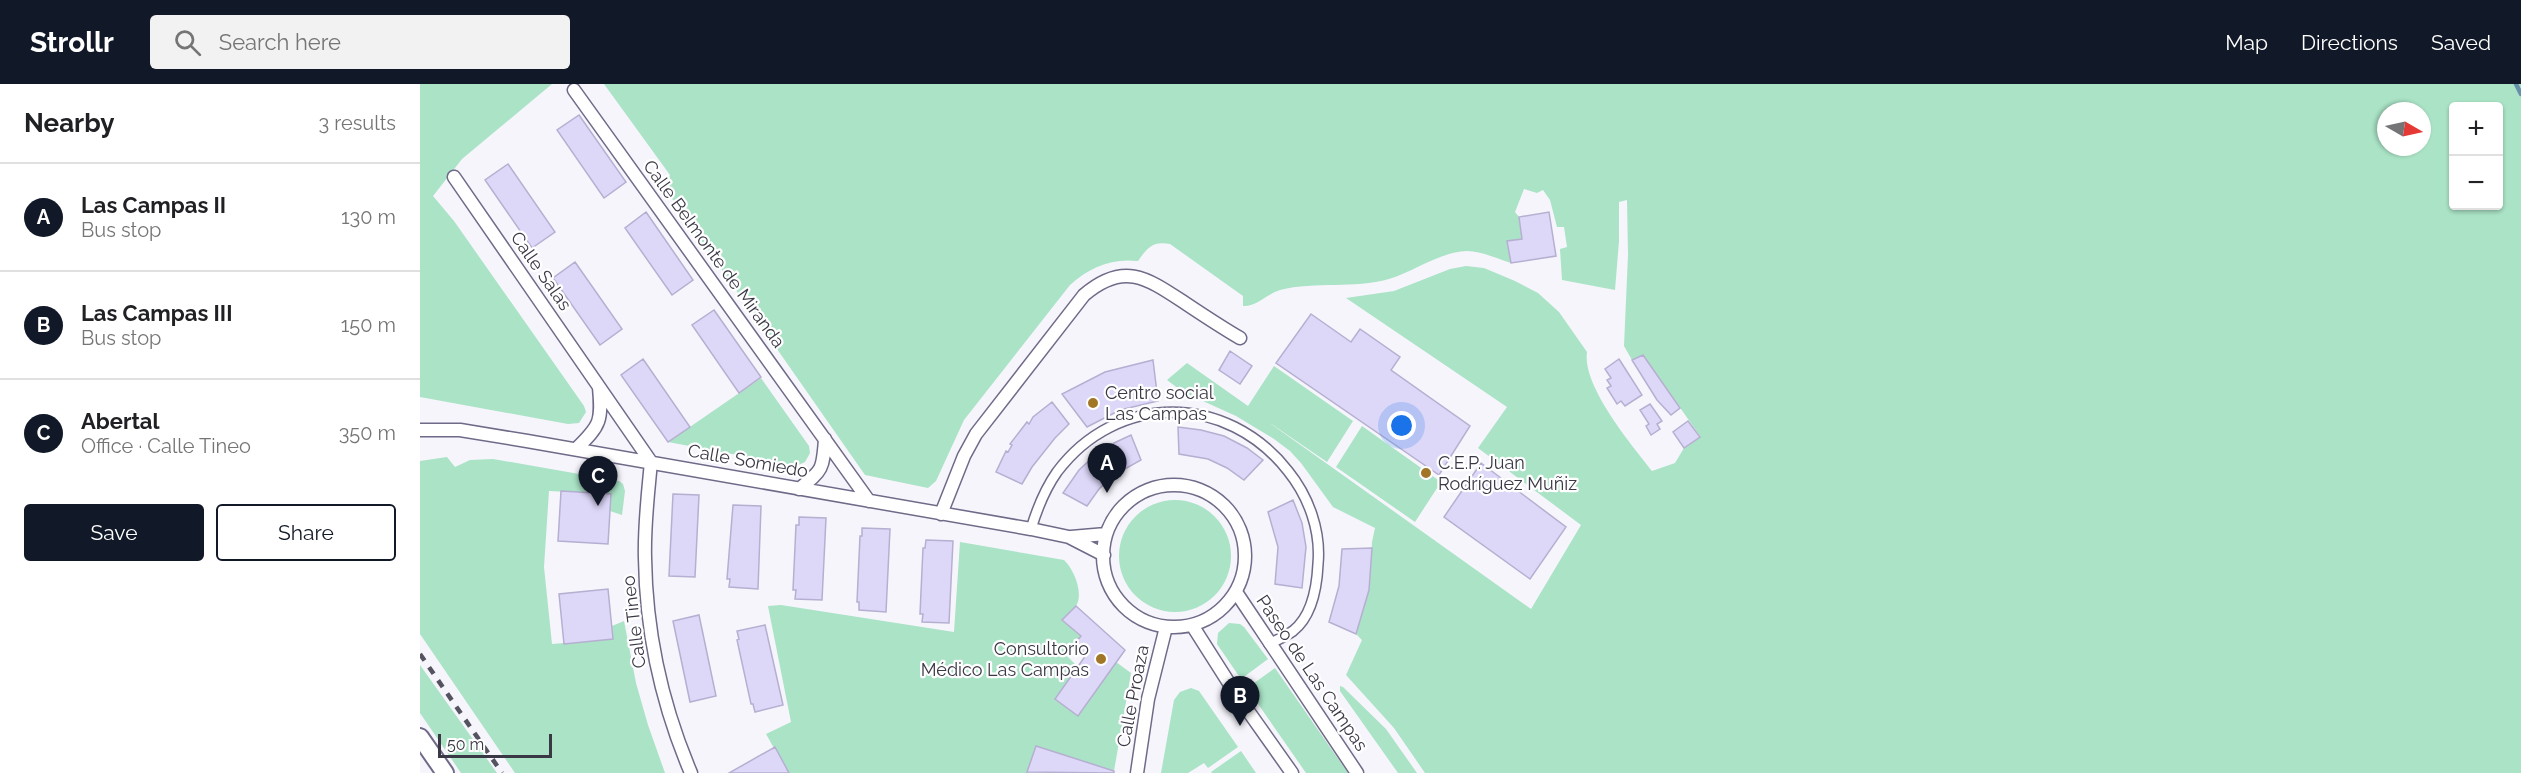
<!DOCTYPE html>
<html lang="en">
<head>
<meta charset="utf-8">
<style>
  body { margin:0; font-family:Raleway,sans-serif; background:#f2f2f2; color:#202124 }
  .controls { position:absolute; right:18px; top:18px; display:grid; overflow:hidden; border-radius:6px; box-shadow:0 2px 4px #0004 }
  .controls button { width:54px; height:54px; display:grid; place-items:center; padding:0; border:0; border-bottom:2px solid #e0e0e0; background:#fff; color:#202124; font:30px sans-serif }
  .compass { position:absolute; left:1957px; top:18px; width:54px; height:54px; border-radius:50%; background:#fff; box-shadow:0 2px 4px #0004; rotate:99deg }
  .scale { position:absolute; left:18px; bottom:15px; width:114px; box-sizing:border-box; padding-left:6px; border:3px solid #3b3846; border-top:0; font-size:16px; line-height:21px; white-space:nowrap; color:#3b3846; -webkit-text-stroke:4px #fff; paint-order:stroke }
  .you { position:absolute; left:982px; top:342px; width:21px; height:21px; margin:-15px; border:4px solid #fff; border-radius:50%; background:#1a73e8; box-shadow:0 0 0 9px #1a73e833 }
  .badge { display:grid; place-items:center; width:39px; height:39px; border-radius:50%; background:#111827; color:#fff; font-size:20px; font-weight:700 }
  .pin { position:absolute; translate:-50% -50px; filter:drop-shadow(0 2px 3px #0008) }
  .pin::after { content:''; position:absolute; top:32px; width:21px; height:18px; background:inherit; clip-path:polygon(0 0,100% 0,50% 100%) }
  .list { margin:0; padding:0; list-style:none }
  h2 { display:flex; justify-content:space-between; align-items:center; height:78px; margin:0; padding:0 24px; font-size:26px }
  h2 small { font-size:20px; font-weight:400; color:#757577 }
  .list li { display:grid; grid-template-columns:39px 1fr auto; gap:18px; align-items:center; box-sizing:border-box; height:108px; padding:0 24px; border-top:2px solid #e0e0e0 }
  .list b { display:block; font-size:22px; white-space:nowrap }
  .list p { margin:0; font-size:20px; white-space:nowrap; color:#757577 }
  .list em { font-size:20px; font-style:normal; color:#757577 }
  .actions { display:flex; gap:12px; padding:18px 24px }
  .actions a { flex:1; padding:14px 0; border:2px solid #111827; border-radius:6px; text-align:center; font-size:21px; color:#111827 }
  .actions .main { background:#111827; color:#fff }
  .icon { flex:none; width:33px; height:33px; fill:none; stroke:currentColor; stroke-width:2; stroke-linecap:round; stroke-linejoin:round }
  .map { position:relative; flex:none; width:2101px; height:689px; overflow:hidden }
  header { display:flex; align-items:center; gap:36px; box-sizing:border-box; height:84px; padding:0 30px; background:#111827; color:#fff }
  header strong { font-size:28px }
  nav { display:flex; gap:33px; margin-inline-start:auto; font-size:21px }
  .search { width:420px; height:54px; background:#f2f2f2; display:flex; align-items:center; gap:15px; box-sizing:border-box; padding:0 21px; border-radius:6px; color:#757577; font-size:22px }
  main { display:flex }
  aside { flex:1; background:#fff }
  .map>svg:first-child { display:block }
  .green { fill:#aae3c6; fill-rule:evenodd }
  .lines { fill:none; stroke-linecap:round; stroke-linejoin:round }
  .stream { stroke:#6690a9; stroke-width:4.5 }
  .building { fill:#ddd7f8; stroke:#b6afd1; stroke-width:1.5 }
  .pedestrian-casing { stroke:#706a88; stroke-width:12 }
  .minor-casing { stroke:#706a88; stroke-width:15 }
  .secondary-casing { stroke:#706a88; stroke-width:20 }
  .pedestrian { stroke:#fff; stroke-width:9 }
  .minor { stroke:#fff; stroke-width:12 }
  .secondary { stroke:#fff; stroke-width:16 }
  .rail { stroke:#565360; stroke-width:4.5; stroke-dasharray:8 8; stroke-linecap:butt }
  .poi-dot { fill:#a17626; stroke:#fff; stroke-width:2 }
  .labels { text-anchor:middle; stroke-width:4.5; stroke-linejoin:round; paint-order:stroke }
  .street-label { font-size:18px; fill:#3b3846; stroke:#fff }
  .poi-label { font-size:18px; fill:#3b3846; stroke:#fff; text-anchor:start }
</style>
</head>
<body>
<header>
<strong>Strollr</strong>
<div class="search"><svg class="icon" aria-label="search" viewBox="0 0 24 24"><circle cx="10" cy="10" r="6"/><path d="M15 15l6 6"/></svg>Search here</div>
<nav><a>Map</a><a>Directions</a><a>Saved</a></nav>
</header>
<main>
<aside>
<h2>Nearby<small>3 results</small></h2>
<ul class="list">
<li><span class="badge">A</span><div><b>Las Campas II</b><p>Bus stop</p></div><em>130 m</em></li>
<li><span class="badge">B</span><div><b>Las Campas III</b><p>Bus stop</p></div><em>150 m</em></li>
<li><span class="badge">C</span><div><b>Abertal</b><p>Office · Calle Tineo</p></div><em>350 m</em></li>
</ul>
<div class="actions"><a class="main">Save</a><a>Share</a></div>
</aside>
<div class="map">
<svg width="2101" height="689" viewBox="0 0 2101 689">
  <rect width="100%" height="100%" fill="#f6f5fc"/>
  <path class="green" d="M0 0H132L42 75 13 112 34 137 164 322 166 328 159 339 148 340 0 313Z
    M184 0H2101V689H1005L974 644 926 591 942 556 936 550 949 506 952 458 955 444 913 423 881 379 870 367 854 355 816 332 763 308 747 296 767 279 828 322 854 282 933 337 907 378 847 337 1111 525 1161 441 1058 364 1087 323 926 214 974 207 1030 185 1046 182 1064 184 1095 197 1118 209 1139 228 1167 268C1162 302 1211 360 1232 387L1255 379 1264 364 1280 352 1223 271 1212 276 1204 262 1208 171 1207 116 1199 118V157L1195 206 1142 196 1140 165 1147 163 1144 143H1137L1130 116 1123 106 1117 109 1104 105 1095 128 1099 133 1102 155 1087 158 1091 179C1078 175 1061 167 1047 167 1020 168 995 187 969 195 933 205 896 197 860 206 847 210 836 223 823 222V212L750 160C733 157 728 163 718 177 691 174 670 183 650 201L544 336 516 397 508 404 445 391 244 103 250 91ZM2034 22H2078V122H2034ZM1966 27H2002V63H1966Z
    M341 294 389 362 390 369 385 378 376 382 248 358Z
    M942 342 1021 398 995 438 916 383Z
    M27 373 35 383 50 376 73 375 199 397 203 400 205 407 202 431 190 427 191 410 129 407 124 483 132 560 193 555 192 542 204 537 216 599 228 641 245 689H95L0 550V377Z
    M699 472a56 56 0 1 1 112 0a56 56 0 1 1-112 0Z
    M540 458 644 476C654 485 664 510 656 522 653 527 647 532 642 536L661 552 645 570 658 583 635 616 658 631 696 578 711 589 694 687 616 662 607 688 610 689H368L346 650 371 638 348 522 361 521 534 548Z
    M809 539 820 540 824 543 848 575 821 595 797 560 798 549Z
    M0 581 77 689H41L0 629Z
    M855 584 928 689H886L827 604Z
    M920 602 923 603 966 645 997 689H978L920 607Z
    M771 604 779 607 818 663 788 684 784 679 768 689H741L754 616 760 608Z
    M821 667 836 689H792L791 688Z"/>
  <g class="lines">
    <path class="stream" d="M2096 0 2101 10"/>
  </g>
  <path class="building" d="M159 31 206 98 184 114 137 46Z
    M88 80 135 148 112 164 65 96Z
    M226 128 273 196 252 211 205 144Z
    M1129 128 1136 172 1091 179 1087 157 1102 155 1099 133Z
    M155 178 202 245 180 261 133 194Z
    M294 226 341 293 319 309 272 241Z
    M891 230 931 258 940 245 980 273 971 286 1050 342 1019 391 856 279Z
    M810 267 832 282 820 300 799 286Z
    M1223 271 1260 324 1251 331 1237 316 1212 276Z
    M223 275 270 343 248 358 201 291Z
    M1199 275 1222 311 1205 322 1201 317 1197 320 1187 304 1191 302 1187 296 1191 294 1185 285Z
    M733 276 738 317 700 326 667 343 642 310 685 288Z
    M632 318 649 340 635 354 612 383 602 400 576 388 586 367 588 368 592 361 590 360 607 338 609 340 613 333Z
    M1230 320 1242 337 1237 340 1240 345 1231 351 1226 342 1229 340 1220 326Z
    M1268 337 1280 353 1264 364 1253 348Z
    M758 343 781 346 804 352 827 364 843 376 824 396 807 384 788 375 759 370Z
    M711 351 721 376 694 391 679 405 667 422 643 409 659 386 673 373 694 359Z
    M1061 379 1146 443 1110 495 1024 433Z
    M141 407 191 410 188 460 138 457Z
    M253 410 279 411 275 493 249 492Z
    M873 416 882 439 886 463 882 504 855 500 858 463 848 428Z
    M313 421 341 422 338 505 309 503 310 495H307Z
    M379 433 406 434 402 516 375 515 376 506H373L376 441H379Z
    M442 444 470 445 466 528 439 526V518H437L440 452H442Z
    M506 456 533 457 529 539 502 538 503 530H500L503 464H505Z
    M952 464 949 506 936 550 909 538 919 502 922 465Z
    M188 505 193 555 144 560 139 510Z
    M656 522 705 566 658 632 635 615 666 571 655 559 661 552 642 536Z
    M279 531 296 612 270 618 253 537Z
    M345 541 363 621 335 628 333 620H331L317 556 319 555 317 547Z
    M616 662 694 687V689L607 688Z
    M355 663 369 689H309Z"/>
  <g class="lines">
    <defs>
      <path id="pedestrian" d="M611 445C617 425 625 405 637 388 697 308 807 309 868 387 889 413 901 447 898 480 897 502 892 532 873 547 866 552 857 556 849 560"/>
      <path id="minor" d="M154 6 449 417
        M34 93 231 378
        M0 346H40L107 357 611 445 649 453 684 471
        M156 365C181 341 182 337 179 303
        M231 378C228 410 224 442 225 474 226 549 242 621 271 689
        M683 472a71 71 0 1 1 142 0a71 71 0 1 1-142 0Z
        M379 405C403 386 403 385 405 355
        M521 430 544 372 556 350 664 211C704 177 727 194 765 219 783 231 801 243 820 254
        M651 453 686 450
        M816 508 937 689
        M772 541 814 607 872 689
        M717 689 728 615 746 543"/>
      <path id="secondary" d="M0 653 25 689"/>
    </defs>
    <use href="#pedestrian" class="pedestrian-casing"/>
    <use href="#minor" class="minor-casing"/>
    <use href="#secondary" class="secondary-casing"/>
    <use href="#pedestrian" class="pedestrian"/>
    <use href="#minor" class="minor"/>
    <use href="#secondary" class="secondary"/>
    <path class="rail" d="M0 570 82 689"/>
  </g>
  <g class="poi-dot">
    <circle cx="673" cy="319" r="6"/>
    <circle cx="1006" cy="389" r="6"/>
    <circle cx="681" cy="575" r="6"/>
  </g>
  <g class="labels">
    <g class="street-label">
      <text transform="translate(294 170) rotate(54)" y="6">Calle Belmonte de Miranda</text>
      <text transform="translate(121 187) rotate(55)" y="6">Calle Salas</text>
      <text transform="translate(328 377) rotate(10)" y="6">Calle Somiedo</text>
      <text transform="translate(214 538) rotate(-97)" y="6">Calle Tineo</text>
      <text transform="translate(892 589) rotate(56)" y="6">Paseo de Las Campas</text>
      <text transform="translate(713 612) rotate(-79)" y="6">Calle Proaza</text>
    </g>
    <g class="poi-label">
      <text x="685" y="315">Centro social<tspan x="685" dy="21">Las Campas</tspan></text>
      <text x="1018" y="385">C.E.P. Juan<tspan x="1018" dy="21">Rodríguez Muñiz</tspan></text>
      <text x="669" y="571" text-anchor="end">Consultorio<tspan x="669" dy="21">Médico Las Campas</tspan></text>
    </g>
  </g>
</svg>
<div class="controls">
<button>+</button>
<button>−</button>
</div>
<svg class="compass" viewBox="-18 -18 36 36"><path d="M0-13l5 13h-10z" fill="#e53935"/><path d="M0 13l5-13h-10z" fill="#757577"/></svg>
<div class="scale">50 m</div>
<div class="you"></div>
<div class="pin badge" style="left:687px;top:409px">A</div>
<div class="pin badge" style="left:820px;top:642px">B</div>
<div class="pin badge" style="left:178px;top:422px">C</div>
</div>
</main>
</body>
</html>
